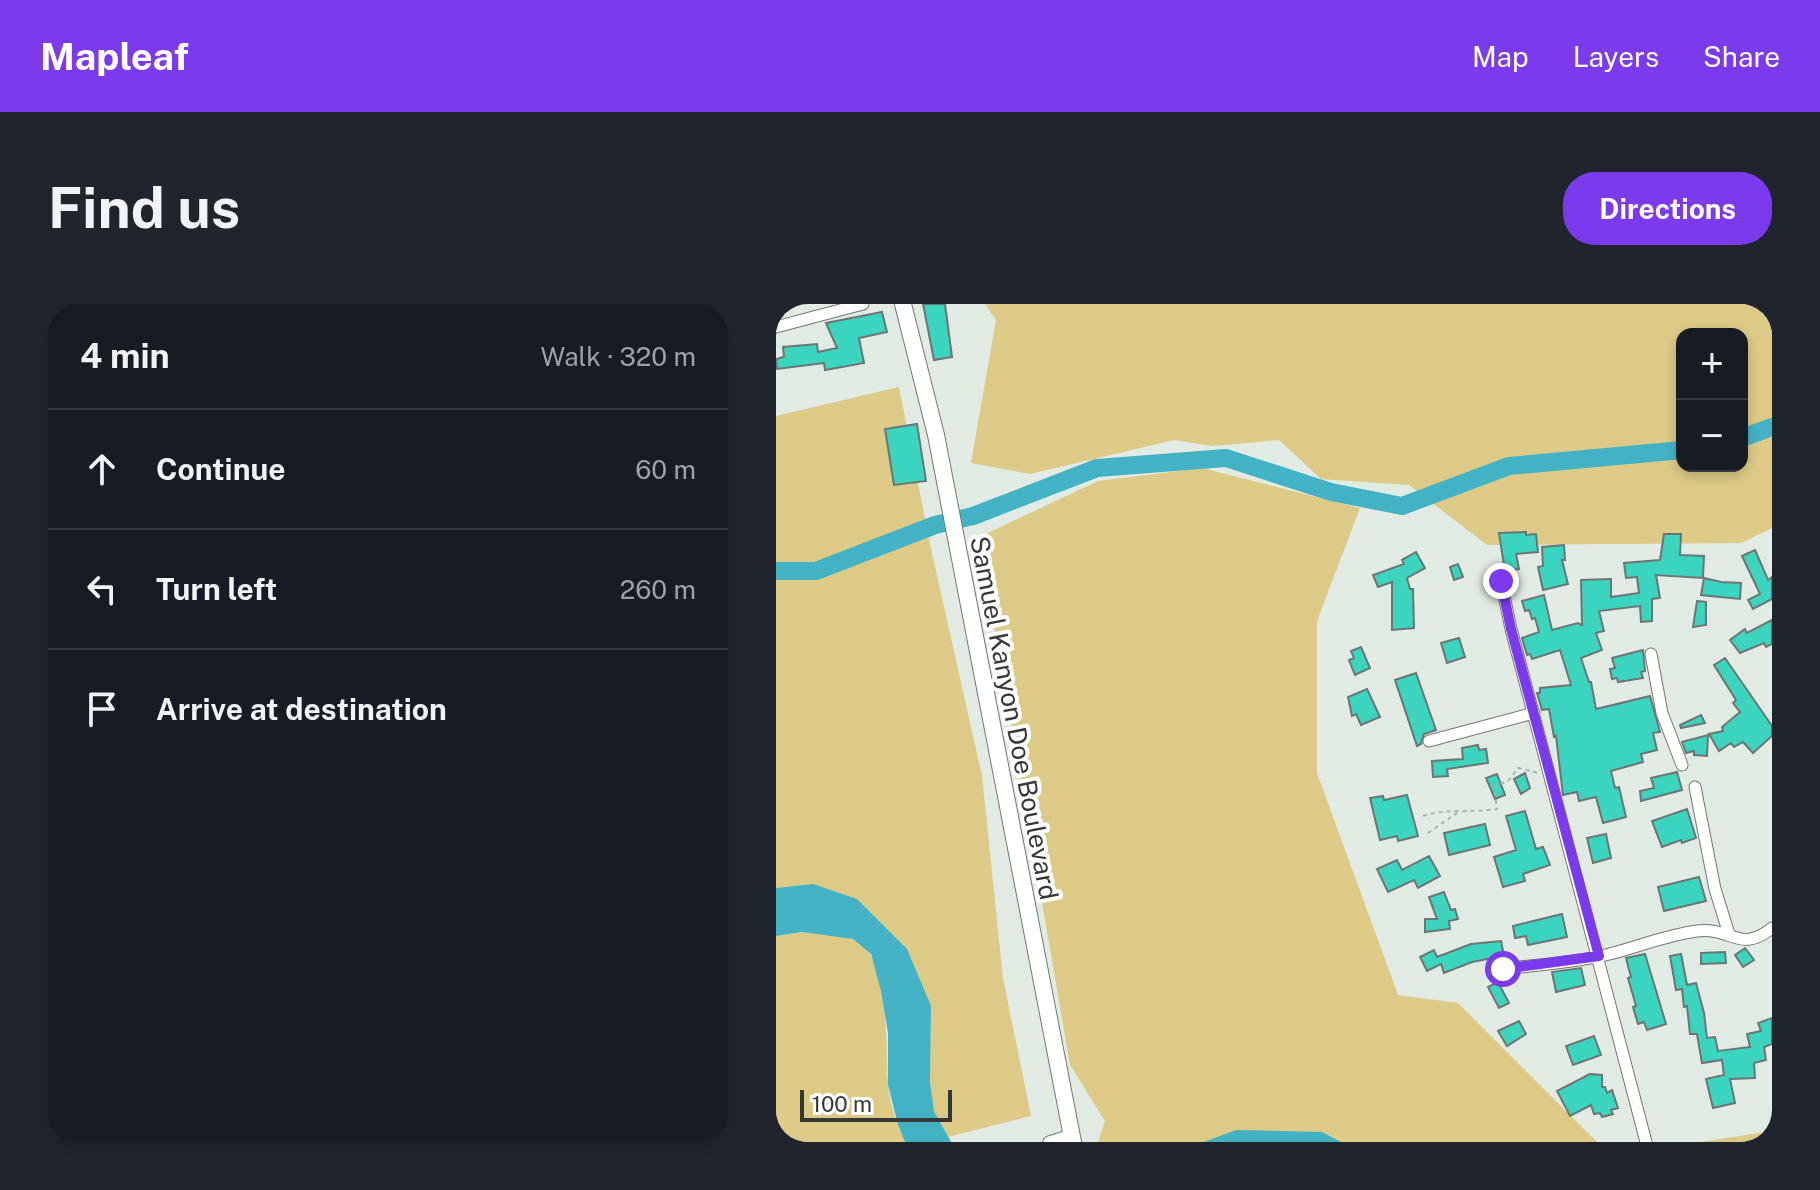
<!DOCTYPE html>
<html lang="en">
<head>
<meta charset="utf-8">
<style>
  body { margin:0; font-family:"Public Sans",sans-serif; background:#20242c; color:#f1f3f6 }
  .controls { position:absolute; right:24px; top:24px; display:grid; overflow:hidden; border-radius:16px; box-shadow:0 4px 12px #0003 }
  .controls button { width:72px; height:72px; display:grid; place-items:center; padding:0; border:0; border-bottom:2px solid #363941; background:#171b24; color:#f1f3f6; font:40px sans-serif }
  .scale { position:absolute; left:24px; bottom:20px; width:152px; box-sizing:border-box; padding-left:8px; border:4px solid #353836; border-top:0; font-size:22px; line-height:28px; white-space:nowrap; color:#353836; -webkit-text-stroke:6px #fff; paint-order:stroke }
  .stop { position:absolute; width:24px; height:24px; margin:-18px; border:6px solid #7c3aed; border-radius:50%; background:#fff }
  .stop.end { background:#7c3aed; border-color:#fff; box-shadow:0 2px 8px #0008 }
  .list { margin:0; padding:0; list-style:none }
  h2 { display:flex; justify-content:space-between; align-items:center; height:104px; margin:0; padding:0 32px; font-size:34px }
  h2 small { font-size:26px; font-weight:400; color:#9ea1a6 }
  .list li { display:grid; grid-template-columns:52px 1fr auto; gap:24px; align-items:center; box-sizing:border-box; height:120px; padding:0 32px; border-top:2px solid #363941 }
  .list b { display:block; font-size:30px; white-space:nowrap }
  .list em { font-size:26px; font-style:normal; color:#9ea1a6 }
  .icon { flex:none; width:44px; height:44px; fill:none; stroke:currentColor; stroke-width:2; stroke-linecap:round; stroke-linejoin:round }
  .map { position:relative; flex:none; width:996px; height:838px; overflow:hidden; border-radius:32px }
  header { display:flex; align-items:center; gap:48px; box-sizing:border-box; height:112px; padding:0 40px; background:#7c3aed; color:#fff }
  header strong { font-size:38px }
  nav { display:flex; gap:44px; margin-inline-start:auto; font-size:28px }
  .intro { display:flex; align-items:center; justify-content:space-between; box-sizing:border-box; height:192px; padding:0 48px }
  h1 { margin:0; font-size:56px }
  .button { padding:20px 36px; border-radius:32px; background:#7c3aed; color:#fff; font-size:28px; font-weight:700 }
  main { display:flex; gap:48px; padding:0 48px }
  aside { flex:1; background:#171b24; border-radius:32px; box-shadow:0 4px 12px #0003 }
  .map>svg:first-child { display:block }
  .green { fill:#dcca86; fill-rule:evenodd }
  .water { fill:#43b2c5 }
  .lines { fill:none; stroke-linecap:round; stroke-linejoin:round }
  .river { stroke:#43b2c5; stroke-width:18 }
  .building { fill:#3bd4bf; stroke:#6b7674; stroke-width:2 }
  .street-casing { stroke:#707872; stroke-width:13 }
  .secondary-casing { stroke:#707872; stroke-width:18 }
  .path { stroke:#aab2ac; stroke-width:2; stroke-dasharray:4 4; stroke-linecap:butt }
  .street { stroke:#fff; stroke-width:11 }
  .secondary { stroke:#fff; stroke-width:16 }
  .route { stroke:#7c3aed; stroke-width:10 }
  .labels { text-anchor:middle; stroke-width:8; stroke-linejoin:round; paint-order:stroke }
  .street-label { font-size:26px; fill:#353836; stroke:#fff }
</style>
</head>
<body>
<header>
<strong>Mapleaf</strong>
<nav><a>Map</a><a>Layers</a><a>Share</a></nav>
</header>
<div class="intro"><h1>Find us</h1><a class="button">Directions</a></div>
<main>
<aside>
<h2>4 min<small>Walk · 320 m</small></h2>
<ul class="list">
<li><svg class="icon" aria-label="ahead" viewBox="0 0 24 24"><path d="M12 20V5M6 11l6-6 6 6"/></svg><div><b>Continue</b></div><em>60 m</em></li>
<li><svg class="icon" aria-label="left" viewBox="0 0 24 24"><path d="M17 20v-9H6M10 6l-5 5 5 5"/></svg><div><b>Turn left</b></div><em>260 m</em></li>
<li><svg class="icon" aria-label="arrive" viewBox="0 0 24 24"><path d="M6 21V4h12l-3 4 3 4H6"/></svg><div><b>Arrive at destination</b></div></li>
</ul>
</aside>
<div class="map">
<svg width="996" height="838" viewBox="0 0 996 838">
  <rect width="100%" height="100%" fill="#e1eae3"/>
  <path class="green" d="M209 0H996V224L965 239 711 241 633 181 545 175 503 136 436 142 398 136 254 170 195 159 220 16ZM906 30H966V162H906Z
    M123 83 155 245 206 472 227 674 255 812 172 833 158 807 154 778 155 702 37 580 0 584V112Z
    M426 164 584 204 541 317V469L622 691 682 699 821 838H322L329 817 294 761 203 233 322 177Z
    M26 628C41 630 61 629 76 635 116 650 109 744 112 779 113 799 121 820 129 838H0V632Z
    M989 828 995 838H925Z"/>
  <path class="water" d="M37 580 81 595 131 645 155 702 154 778 158 807 175 838H129L122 821 112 781V729L105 687 95 650 77 635 26 628 0 632V584Z
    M460 826 546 828 565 838H428Z"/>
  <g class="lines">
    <path class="river" d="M966 134 996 123
      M0 267H40L159 221 197 212 321 164 450 154 555 188 626 202 733 162 906 146"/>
  </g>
  <path class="building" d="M147 0H169L176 53 158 56Z
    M106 8 111 28 83 34 88 59 49 66 48 59 1 65 0 55 8 53 7 43 41 40 42 48 61 44 50 19Z
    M141 120 150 177 118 181 109 125Z
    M750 228V231L760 230 762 248 740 250 743 265 729 268 723 229Z
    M888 230H905L904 251 928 252 927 274 880 271 884 294 876 295V317L865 318 864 302 823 307 828 327 820 329 826 346 805 354 813 378H815L820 405 874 392 884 428 877 429 881 446 865 450 867 458 835 467 839 484 843 483 850 513 827 519 820 493 803 497 801 488 787 491 780 432 778 433 773 405 766 406 761 389H764V384L795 381 784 346 756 355 754 350 751 351 746 334 763 328 759 314 756 315 753 306 749 307 746 297 768 291 776 326 802 319 806 321 805 276 835 275V293L863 289 861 273 850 274 848 259 884 256Z
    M788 241 789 256H786L792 280 767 286 762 263 767 262 766 243Z
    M979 246 992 276 996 273V295L977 305 972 296 984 290 966 252Z
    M640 248 649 264 631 274 634 285H637L638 324 616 326V278L602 283 597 271 628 260 626 256Z
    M682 260 687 273 678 276 674 263Z
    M928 274 945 278 965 279 964 295 925 291Z
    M921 297 930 298V321L917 323Z
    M996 316V340L990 343 988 339 964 349 954 336 969 325 971 329Z
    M683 334 689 353 671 359 665 339Z
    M585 343 594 364 579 371 573 356 578 354 575 347Z
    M867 346 869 367 865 368 867 374 842 378 841 374 836 375 834 365 839 364 836 354Z
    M949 354 996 422V432L977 449 967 438 958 443 955 439 943 447 933 430 947 427 946 423 964 408 957 399 960 396 938 361Z
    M640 369 660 426 648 430 645 440 641 442 619 376Z
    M591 385 604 413 585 421 580 410 576 412 572 393Z
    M925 411 929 419 905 424 904 421Z
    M932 431 931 452 918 451V447L910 449 906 438Z
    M702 441 703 446 710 445 712 459 671 465 672 472 657 473 656 457 687 455 686 444Z
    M901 468 906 486 865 497 864 487 878 484 875 474Z
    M749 469 754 484 745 490 738 475Z
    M721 470 729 491 719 495 710 474Z
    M631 491 642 532 622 537 621 532 604 536 594 494 607 492 608 496Z
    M911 505 920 534 906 539 905 536 886 543 876 517Z
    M749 507 760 545 767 543 774 561 747 570 749 577 727 583 718 553 740 546 730 512Z
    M709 520 714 541 673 551 668 529Z
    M830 530 835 554 817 559 811 534Z
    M653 552 664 572 642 584 638 576 612 588 601 565 621 556 626 566Z
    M923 573 930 597 888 607 882 583Z
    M668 588 675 606 679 605 682 615 673 617 674 625 649 628V615H661L653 593Z
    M786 610 791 633 752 641 750 632 739 634 737 622Z
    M725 637 728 652 696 658 668 669 665 660 651 667 644 653 658 646 661 653 695 640Z
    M969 644 978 656 967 663 959 651Z
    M949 648 950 659 925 660V649Z
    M869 650 890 720 871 726 868 718 862 720 857 703 860 702 852 674 855 673 850 654Z
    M905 650 911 681 920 679 928 709 931 734 939 733 942 747 974 743 971 730 985 727 982 719 996 714V740L988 743 990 756 978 759 979 774 954 775 959 799 937 804 930 775 948 771 946 756 926 759 921 730H914L911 702 908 703 906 685 900 686 894 652Z
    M805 664 809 681 780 688 776 668Z
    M722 678 733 699 723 704 712 683Z
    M743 717 750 730 731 742 722 727Z
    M818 732 825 751 797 761 790 742Z
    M814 770 826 771V783H829L831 789 836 786 842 804 835 806 837 810 826 813 824 809 818 810 815 801 794 812 781 787Z"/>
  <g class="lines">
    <defs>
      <path id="street" d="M0 23 87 0
        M725 277 735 325 870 838
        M875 350 886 409 906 461
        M653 437 758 409
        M919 483 939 585 953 630
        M727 665C759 661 793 659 825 652 857 645 889 631 921 627 957 623 963 650 996 624
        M273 838 295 831"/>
      <path id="secondary" d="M127 0 160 131 297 838"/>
    </defs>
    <use href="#street" class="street-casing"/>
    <use href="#secondary" class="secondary-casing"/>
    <path class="path" d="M647 512C670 504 696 509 721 505L718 483 733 476 742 464 762 469
      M652 529 681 509"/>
    <use href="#street" class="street"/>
    <use href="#secondary" class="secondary"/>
  </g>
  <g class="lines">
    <path class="route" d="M725 277 735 325 823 652 727 665"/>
  </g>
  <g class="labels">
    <g class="street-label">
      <text transform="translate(238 414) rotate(79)" y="9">Samuel Kanyon Doe Boulevard</text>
    </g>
  </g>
</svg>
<div class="controls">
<button>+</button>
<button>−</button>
</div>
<div class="scale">100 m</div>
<div class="stop" style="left:727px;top:665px"></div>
<div class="stop end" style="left:725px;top:277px"></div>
</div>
</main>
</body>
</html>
